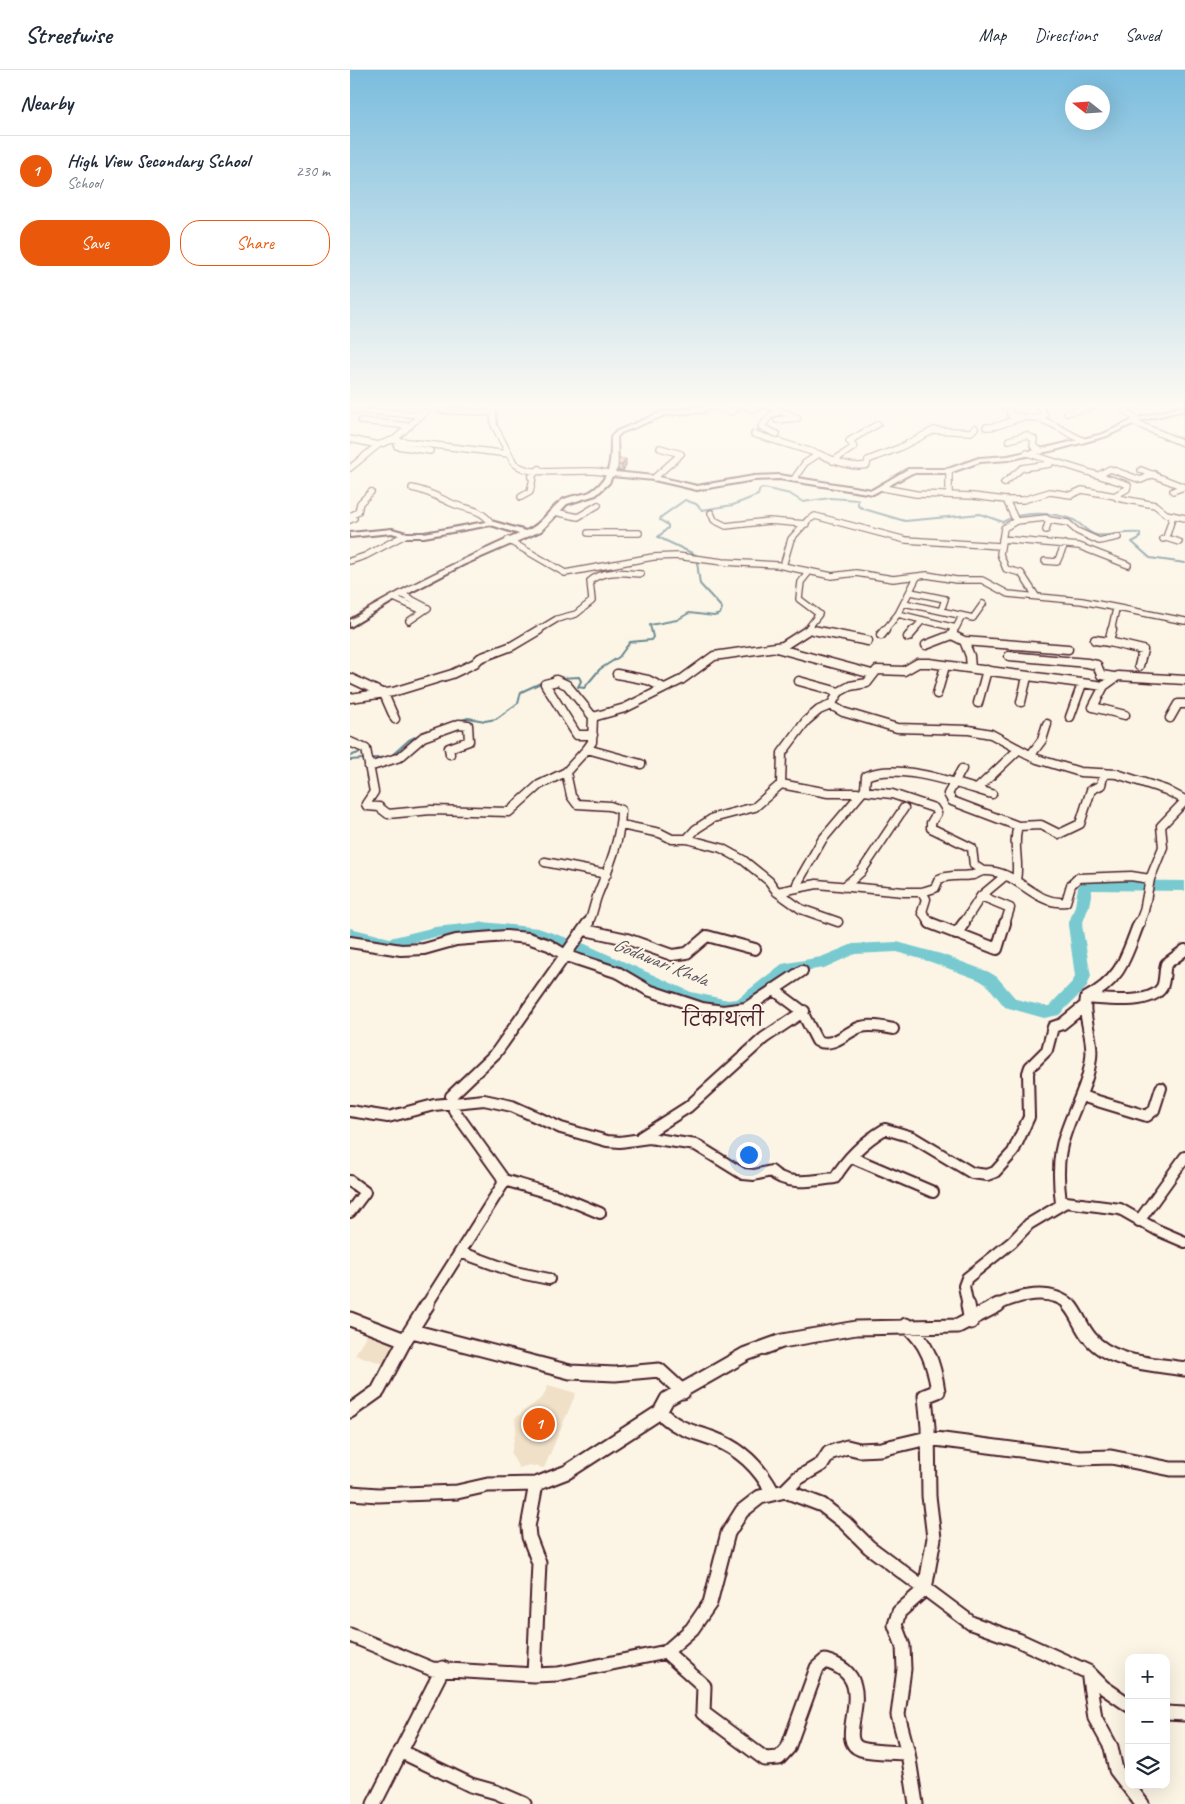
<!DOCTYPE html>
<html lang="en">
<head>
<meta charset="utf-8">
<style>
  body { margin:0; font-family:Caveat,"Playpen Sans Deva",sans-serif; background:#f2f2f3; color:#1f2937 }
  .controls { position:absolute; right:15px; bottom:15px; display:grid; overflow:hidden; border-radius:10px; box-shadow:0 5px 20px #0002 }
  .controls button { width:45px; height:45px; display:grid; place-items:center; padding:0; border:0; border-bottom:1px solid #e0e1e3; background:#fff; color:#1f2937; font:25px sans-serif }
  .compass { position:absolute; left:715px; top:15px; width:45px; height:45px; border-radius:50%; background:#fff; box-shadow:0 5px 20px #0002; rotate:287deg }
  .you { position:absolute; left:398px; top:1084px; width:18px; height:18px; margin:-12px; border:4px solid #fff; border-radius:50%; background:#1a73e8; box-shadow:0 0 0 8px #1a73e833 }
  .badge { display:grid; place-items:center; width:32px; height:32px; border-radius:50%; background:#ea580c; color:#fff; font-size:16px; font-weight:700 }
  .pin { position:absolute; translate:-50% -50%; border:2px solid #fff; box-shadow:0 1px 5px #0006 }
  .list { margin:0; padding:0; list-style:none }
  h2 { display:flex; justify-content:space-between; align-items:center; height:65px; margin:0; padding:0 20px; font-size:21px }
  h2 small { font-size:16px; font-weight:400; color:#747a83 }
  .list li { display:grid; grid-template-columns:32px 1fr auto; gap:15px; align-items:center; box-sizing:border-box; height:70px; padding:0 20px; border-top:1px solid #e0e1e3 }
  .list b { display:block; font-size:19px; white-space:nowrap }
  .list p { margin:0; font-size:16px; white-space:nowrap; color:#747a83 }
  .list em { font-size:16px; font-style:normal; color:#747a83 }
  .actions { display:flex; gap:10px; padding:15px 20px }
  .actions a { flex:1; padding:11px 0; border:1px solid #ea580c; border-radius:20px; text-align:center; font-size:18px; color:#ea580c }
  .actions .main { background:#ea580c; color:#fff }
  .icon { flex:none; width:28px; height:28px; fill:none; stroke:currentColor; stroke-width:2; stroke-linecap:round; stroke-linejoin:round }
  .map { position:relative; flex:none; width:835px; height:1734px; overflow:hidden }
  header { display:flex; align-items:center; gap:30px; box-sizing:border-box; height:70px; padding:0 25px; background:#fff; border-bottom:1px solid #e0e1e3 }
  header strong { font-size:24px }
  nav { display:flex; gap:28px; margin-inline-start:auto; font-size:18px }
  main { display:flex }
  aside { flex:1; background:#fff }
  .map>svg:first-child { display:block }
  .built { fill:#f0e0c8 }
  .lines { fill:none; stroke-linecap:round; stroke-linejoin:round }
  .stream { stroke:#66868e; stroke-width:2 }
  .river { fill:#78cad0; fill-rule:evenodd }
  .street-far3-casing { stroke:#4a1f2b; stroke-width:8 }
  .street-far2-casing { stroke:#4a1f2b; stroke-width:11 }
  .street-far1-casing { stroke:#4a1f2b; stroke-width:14 }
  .street-casing { stroke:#4a1f2b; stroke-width:17 }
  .secondary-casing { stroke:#4a1f2b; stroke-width:4 }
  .street-far3 { stroke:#fcf5e5; stroke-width:5.5 }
  .street-far2 { stroke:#fcf5e5; stroke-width:8 }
  .street-far1 { stroke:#fcf5e5; stroke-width:10 }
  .street { stroke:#fcf5e5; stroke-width:13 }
  .secondary { fill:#fcf5e5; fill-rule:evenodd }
  .wall { fill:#b69673; stroke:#4a1f2b }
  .shaded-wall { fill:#947a5e; stroke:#4a1f2b }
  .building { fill:#d4af86; stroke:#4a1f2b }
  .labels { text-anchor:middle; stroke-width:4; stroke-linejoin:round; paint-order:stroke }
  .water-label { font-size:19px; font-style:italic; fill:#58525d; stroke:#fcf5e5 }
  .neighbourhood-label { font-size:19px; fill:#4a1f2b; stroke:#fcf5e5 }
</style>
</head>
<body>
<header>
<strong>Streetwise</strong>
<nav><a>Map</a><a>Directions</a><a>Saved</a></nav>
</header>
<main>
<aside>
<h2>Nearby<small></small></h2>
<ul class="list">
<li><span class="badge">1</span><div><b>High View Secondary School</b><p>School</p></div><em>230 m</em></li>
</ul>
<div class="actions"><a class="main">Save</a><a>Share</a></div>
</aside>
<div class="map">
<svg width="835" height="1734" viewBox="0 0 835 1734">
  <rect width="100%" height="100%" fill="#fcf5e5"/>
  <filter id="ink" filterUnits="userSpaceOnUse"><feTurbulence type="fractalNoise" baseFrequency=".02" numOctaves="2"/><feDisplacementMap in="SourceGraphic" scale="10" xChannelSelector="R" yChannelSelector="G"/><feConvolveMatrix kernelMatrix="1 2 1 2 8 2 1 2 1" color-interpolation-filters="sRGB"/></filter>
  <g filter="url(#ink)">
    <path class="built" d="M19 1260 43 1271V1286L38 1295 5 1285Z
      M198 1315 226 1323 194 1398 179 1395 169 1398 161 1384 166 1360 165 1348 193 1327Z"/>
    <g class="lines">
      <path class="stream" d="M210 608 229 607 231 611 228 617 234 618 250 599 269 587 280 572 301 570 303 567 300 555 327 550 339 543 364 546 370 544 372 538 350 514 346 485 308 467 318 458V455L310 450 311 447 335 430 346 434 352 440 383 435 408 425 410 419 414 418 440 424 453 432 480 428 508 430V436L514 439 555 451 630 444 653 452C670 441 702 442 721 449 731 452 736 463 747 465 761 467 775 461 790 463V468L782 472 800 488 835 493
        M0 686 11 682V678
        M0 690 40 687 59 670 80 660 118 648 135 651 146 649 168 633 171 622 195 611"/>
      <path class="river" d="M740 810 835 811V821L742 820 739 836 732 855 741 906 736 918 709 945 694 948 655 937 637 915 629 910 581 892 547 882 505 884 474 898 441 903 397 938 378 942 331 931 225 882 187 868 133 862 85 867 40 878 0 868V858L40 868 85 857 133 852 188 858 235 874 341 922 378 930 387 929 432 894 471 887 503 874 547 872 591 884 639 902 647 907 666 929 694 936H699L723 911 725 906 718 855 725 836 728 817 730 814Z"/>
      <defs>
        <path id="street-far3" d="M143 336 144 355 159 384
          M360 336 382 342 389 336
          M396 336 404 340 412 336
          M419 336 448 348 427 350
          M659 336 660 345 671 347
          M779 336 775 340 787 350
          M0 340 73 345
          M91 340 142 343
          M717 343 743 336
          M687 349 695 345 689 336
          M11 351 60 356
          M783 352 835 374
          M636 357C649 358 658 351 670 348 691 343 714 362 732 370
          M404 364 469 384
          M427 364 411 357 421 345 430 341
          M0 369 28 375
          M42 370 159 384C161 387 163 392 165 394 185 410 235 395 261 404
          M659 370 676 365 684 369 683 376 691 381
          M47 376 80 381
          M677 383 776 414 778 415 777 419 766 425 767 428 805 435 816 444 835 448
          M483 391 504 377 499 371 528 354
          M0 398 28 375 45 369 81 336
          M791 400 834 417 823 421
          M599 401V425
          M749 405 760 399 791 410 804 404
          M304 408 331 384 310 378
          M444 409 455 393 469 384C483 390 501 399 517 395L518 390 549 378 584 360 621 362 625 358
          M654 413 672 398 700 394
          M62 418C77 421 86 426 99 432 114 440 130 437 141 453
          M533 418 566 424 623 426 656 430H673L700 422 721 425 732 420 765 426
          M171 427 180 422 183 408 181 407 189 399
          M656 430 666 451 654 458 650 484 656 499 671 503 686 526
          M205 442 228 447 248 435
          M361 443 364 450 376 456 419 451 456 454
          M0 450 4 448 1 446 8 442 10 433 21 422
          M699 450 718 453 727 461 749 471 768 467
          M666 451 696 448 699 450 696 460
          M238 463H289
          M816 468 829 472
          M652 469 729 476 778 495
          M813 469 816 468 823 445
          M158 470 215 503 303 487 327 486 373 492 428 495 482 506 506 503 543 509 577 505 606 510H632L658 524 732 531 835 551
          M0 491 15 486 55 465
          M695 491 707 492 715 474
          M433 496 441 469 458 450 465 446 556 470 650 476
          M561 522 595 529 591 541
          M53 525 78 538 59 551
          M44 528 71 540
          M554 533 623 548 633 534
          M548 544 606 558 612 546
          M459 559 470 561
          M187 561 207 549 226 544 242 531 240 511C254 499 274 503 291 504
          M456 561 469 544 449 529 451 512 459 502
          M534 561 548 544 567 507
          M563 561 573 550
          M761 561 766 539"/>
        <path id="street-far2" d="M463 560 518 571
          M762 560 759 572 793 580 789 596
          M531 565 535 560
          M602 565 614 571 718 579
          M558 567 564 560
          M745 570 759 572
          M614 571 620 586 621 598
          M576 575 602 565 603 562
          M426 578 522 604
          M659 586 737 593 747 595 751 605 764 607
          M267 604 298 610 314 618
          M0 608 34 624 45 649
          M206 610 217 615 243 647
          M207 611 195 614 227 665H243
          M449 611 489 622
          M754 616 743 637 775 645
          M587 624 595 596
          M0 628 43 622 102 604 125 593 130 588 162 576 189 560
          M671 632 677 607
          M628 633 637 600
          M481 635 493 642 547 658 619 660 641 664 687 689 730 702 767 704 816 720 835 730
          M720 647 732 614
          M820 648 828 634H835
          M0 672 16 679 24 722 16 734 17 736 29 737 38 744 81 740 159 742 189 715 216 702 237 679 242 672 243 647 275 638 331 610 364 586 433 576 458 560
          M237 679 291 694
          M680 686 692 670 697 654
          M19 697 50 687 73 667 109 654 118 655 119 671 99 678 100 684
          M612 699 598 724 602 731 668 756 691 755 709 764 730 754 741 720 751 715 754 703
          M216 702 221 726 227 734 260 736 271 740C271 769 259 797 248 824 244 834 243 844 238 854
          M431 714 478 723H507
          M627 719 668 680
          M513 721 542 724 584 738 587 743 581 753V758L622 778 624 795 633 801
          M271 755 310 763 322 769H337L371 778 393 790 419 811 427 822 451 839 488 852
          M337 769 346 759 363 748 405 737 431 714 432 683 456 651 469 640 481 635 489 622 500 616 517 613 527 600 554 601 568 593H579L754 616 768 606 835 610
          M195 792 257 804
          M666 810C670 792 662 774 668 756
          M447 814 472 770 515 719 516 706C549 692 608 714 642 724
          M494 817 511 802 554 738
          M427 822 467 814 554 822H572L585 818 589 809C601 804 611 807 623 805 627 804 630 801 634 801 667 799 684 836 716 832L721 815 728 808 781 806 800 809 813 777 811 756 835 731
          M572 822 576 829 572 842 581 854
          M631 826 660 838 655 854
          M613 854 631 826 655 806
          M789 854 794 841 800 809"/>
        <path id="street-far1" d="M580 853 647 879 655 853
          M235 860 277 869 322 885 337 883 357 866 405 879
          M606 864 614 853
          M0 872 51 880 74 879 106 870 156 866 178 868 199 875 217 886 269 903 298 920 352 938 373 941 396 938 452 901
          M423 919 451 940 467 971C485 978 495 962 511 957 521 954 533 957 543 959
          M736 928C754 929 801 936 812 917 815 911 814 901 816 894L835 880
          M731 1026 797 1046 804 1040 811 1018
          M0 1041 38 1047 84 1035 134 1030 162 1036 211 1058 257 1071 270 1072 299 1068 346 1075 393 1104 404 1105 421 1101C437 1117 465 1110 485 1108 497 1088 515 1071 535 1059L562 1067 622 1103 637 1105 645 1102 663 1082 679 1047 678 1003 680 997 697 980 703 957 712 954 733 937
          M291 1067 338 1037 414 968 454 941
          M501 1087 583 1122
          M154 1110 209 1126 250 1143
          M0 1111 15 1122 0 1142
          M711 1133C708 1110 707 1086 715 1065 723 1039 738 1016 741 988 744 967 732 948 736 928 772 909 775 888 789 853
          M789 1151 835 1087
          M110 1182 165 1202 199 1209
          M76 1236 153 1114 152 1107 104 1040 101 1026 146 983 238 853
          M618 1236 614 1216 617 1208 662 1172 679 1154 716 1132 770 1139 807 1160 835 1172
          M646 1236C667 1225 701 1217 721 1236"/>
        <path id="street" d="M618 1235 621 1252
          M719 1235C728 1245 731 1258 740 1268 761 1294 805 1294 835 1299
          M0 1249 55 1270
          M556 1255C577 1272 584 1294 588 1321L575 1326 578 1357 579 1426 584 1468 575 1519 549 1542 545 1555 553 1576 554 1599 548 1645 558 1683 566 1734
          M62 1261 220 1302 265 1304 309 1300 333 1322
          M0 1341 28 1321 55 1270 77 1235
          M310 1342C329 1361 341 1360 364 1369 391 1379 410 1398 423 1423
          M435 1421 472 1435 495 1453 519 1477 621 1553 668 1570 738 1602 753 1617 779 1635
          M1 1423 28 1425 107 1422 138 1415 186 1414 217 1402 310 1342 317 1329 396 1284 432 1271 506 1258 608 1256 648 1235
          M0 1565 82 1599 184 1605 208 1604 316 1582 342 1559 360 1533 378 1463 392 1441 410 1427 435 1421 448 1408 472 1394 479 1383 497 1377 509 1380 531 1379 578 1368 730 1388 761 1387 821 1399H835
          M316 1582 354 1616 353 1643 415 1689 429 1688 438 1678 467 1598 475 1591C536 1608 481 1670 511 1679 525 1683 544 1682 558 1683
          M738 1602 745 1648 761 1677 766 1700 792 1734
          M184 1605 189 1493 179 1467 178 1457 186 1414
          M816 1643 835 1644
          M50 1681 121 1715 146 1722 174 1734
          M24 1734 93 1598"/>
        <path id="secondary" d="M355 336H363L353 342 315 345 271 363 267 367 268 397 265 402 304 406 347 416 404 406 429 405 522 420 558 399H598L629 388 658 386 704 376 753 364 785 349 834 336 835 340 789 351 757 366 705 380 658 390 630 392 599 403H562L523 424 429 409 404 410 347 420 304 410 262 406 259 413 246 425 217 434 191 461 113 495 40 533 0 557V550C54 517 111 490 169 464L141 455 74 467H55L42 463 0 467V463L42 459 56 463H74L141 451 176 461C191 455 198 441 211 431 219 425 231 426 240 422 262 409 261 389 261 367L267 361 312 342Z"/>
      </defs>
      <use href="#street-far3" class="street-far3-casing"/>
      <use href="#street-far2" class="street-far2-casing"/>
      <use href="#street-far1" class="street-far1-casing"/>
      <use href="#street" class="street-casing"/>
      <use href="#secondary" class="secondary-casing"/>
      <use href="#street-far3" class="street-far3"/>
      <use href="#street-far2" class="street-far2"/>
      <use href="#street-far1" class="street-far1"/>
      <use href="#street" class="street"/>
      <use href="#secondary" class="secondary"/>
    </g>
    <path class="wall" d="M268 395H276L273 401 268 400Z"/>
    <path class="shaded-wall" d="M276 389V395L273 401 272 395Z"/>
    <path class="building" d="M269 389H276L272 395H268Z"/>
  </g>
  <linearGradient id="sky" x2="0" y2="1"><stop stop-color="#7bbdde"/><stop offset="0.58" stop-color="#fefaf3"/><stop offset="1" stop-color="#fefaf3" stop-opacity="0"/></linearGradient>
  <rect width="835" height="579" fill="url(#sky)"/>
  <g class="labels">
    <g class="water-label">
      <text transform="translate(311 891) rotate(22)" y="7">Godawari Khola</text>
    </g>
    <g class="neighbourhood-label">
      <text x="373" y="956">टिकाथली</text>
    </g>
  </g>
</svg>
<div class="controls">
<button>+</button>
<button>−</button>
<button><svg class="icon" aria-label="layers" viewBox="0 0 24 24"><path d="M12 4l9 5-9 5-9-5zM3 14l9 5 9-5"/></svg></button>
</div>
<svg class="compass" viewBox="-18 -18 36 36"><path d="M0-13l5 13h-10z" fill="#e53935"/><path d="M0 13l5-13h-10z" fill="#747a83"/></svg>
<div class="you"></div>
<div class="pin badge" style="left:189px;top:1354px">1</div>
</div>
</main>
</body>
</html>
